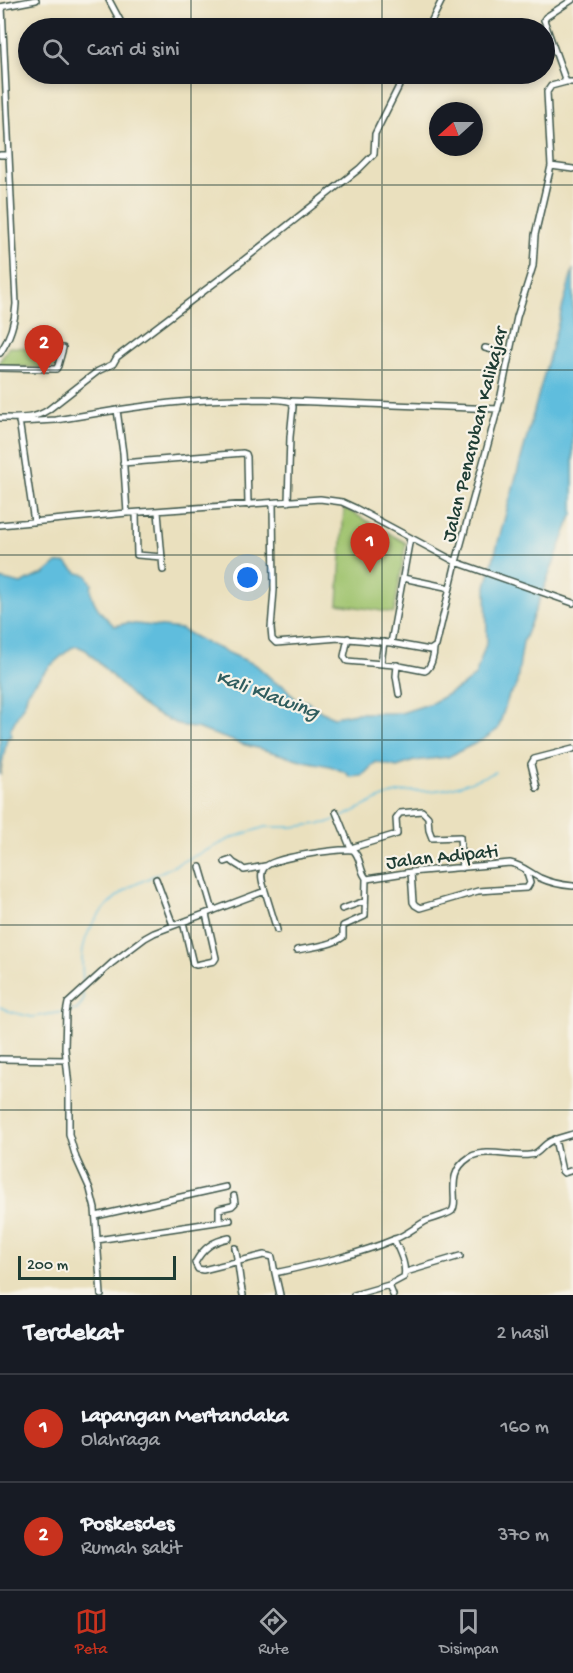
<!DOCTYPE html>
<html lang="id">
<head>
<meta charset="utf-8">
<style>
  body { margin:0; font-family:"Gochi Hand",sans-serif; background:#242831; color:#f1f3f6 }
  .compass { position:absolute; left:429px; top:102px; width:54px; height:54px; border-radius:50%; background:#171b24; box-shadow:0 3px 9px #0003; rotate:249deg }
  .scale { position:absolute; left:18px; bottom:15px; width:158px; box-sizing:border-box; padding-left:6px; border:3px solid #1f3d34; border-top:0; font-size:16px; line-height:21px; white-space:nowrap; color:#1f3d34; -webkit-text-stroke:4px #f7f3e8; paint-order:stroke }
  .you { position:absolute; left:248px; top:578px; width:21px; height:21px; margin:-15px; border:4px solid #fff; border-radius:50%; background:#1a73e8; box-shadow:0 0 0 9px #1a73e833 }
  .badge { display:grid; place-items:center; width:39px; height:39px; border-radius:50%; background:#c8321e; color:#fff; font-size:20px; font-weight:700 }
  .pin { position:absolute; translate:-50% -50px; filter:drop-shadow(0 2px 3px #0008) }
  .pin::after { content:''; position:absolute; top:32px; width:21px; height:18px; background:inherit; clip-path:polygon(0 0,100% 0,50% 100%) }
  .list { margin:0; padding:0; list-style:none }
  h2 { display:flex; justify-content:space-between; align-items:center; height:78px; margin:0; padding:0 24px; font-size:26px }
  h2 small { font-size:20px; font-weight:400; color:#9ea1a6 }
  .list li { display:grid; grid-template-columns:39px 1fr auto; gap:18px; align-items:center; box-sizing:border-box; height:108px; padding:0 24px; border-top:2px solid #363941 }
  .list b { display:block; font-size:22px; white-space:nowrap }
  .list p { margin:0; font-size:20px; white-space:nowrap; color:#9ea1a6 }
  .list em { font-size:20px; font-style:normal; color:#9ea1a6 }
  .icon { flex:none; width:33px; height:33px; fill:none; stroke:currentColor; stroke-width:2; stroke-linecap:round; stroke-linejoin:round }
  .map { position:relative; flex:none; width:573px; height:1295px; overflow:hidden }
  .search { position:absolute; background:#171b24; box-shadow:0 3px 9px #0003; left:18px; right:18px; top:18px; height:66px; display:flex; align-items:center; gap:15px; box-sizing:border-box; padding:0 21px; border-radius:33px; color:#9ea1a6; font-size:22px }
  .sheet { height:294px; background:#171b24 }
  nav { display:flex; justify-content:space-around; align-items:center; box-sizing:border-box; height:84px; border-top:2px solid #363941; background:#171b24; font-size:16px; color:#9ea1a6 }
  nav a { display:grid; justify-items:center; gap:3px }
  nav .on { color:#c8321e }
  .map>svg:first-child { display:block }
  .green { fill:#9fc36d; stroke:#5f8050; stroke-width:1.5 }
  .water { fill:#5fbddd; stroke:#3f7d88; stroke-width:1.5 }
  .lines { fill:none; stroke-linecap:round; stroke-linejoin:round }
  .stream { stroke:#5fbddd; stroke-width:1.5 }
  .minor-casing { stroke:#3d5549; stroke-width:8 }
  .minor { stroke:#fff; stroke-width:5 }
  .grid { fill:none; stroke:#1f3d34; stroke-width:1.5; stroke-opacity:0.55 }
  .labels { text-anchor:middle; stroke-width:4.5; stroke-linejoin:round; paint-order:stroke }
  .street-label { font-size:20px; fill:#1f3d34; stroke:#f7f3e8 }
  .water-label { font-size:21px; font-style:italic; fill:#2f5d5e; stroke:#f7f3e8 }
</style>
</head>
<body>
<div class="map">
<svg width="573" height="1295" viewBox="0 0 573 1295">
  <rect width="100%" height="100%" fill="#f7f3e8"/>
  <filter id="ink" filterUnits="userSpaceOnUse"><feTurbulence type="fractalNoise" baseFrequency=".0167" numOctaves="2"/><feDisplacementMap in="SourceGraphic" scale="12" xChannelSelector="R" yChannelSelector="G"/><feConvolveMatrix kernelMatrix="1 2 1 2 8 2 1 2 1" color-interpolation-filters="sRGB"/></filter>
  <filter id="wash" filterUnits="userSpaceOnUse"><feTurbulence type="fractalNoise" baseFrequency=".008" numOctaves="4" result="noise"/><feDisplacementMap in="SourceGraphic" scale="24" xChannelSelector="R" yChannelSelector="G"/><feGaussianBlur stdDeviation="1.35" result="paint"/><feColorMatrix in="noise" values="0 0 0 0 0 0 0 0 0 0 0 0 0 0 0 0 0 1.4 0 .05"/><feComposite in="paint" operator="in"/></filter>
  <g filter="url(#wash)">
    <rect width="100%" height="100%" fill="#eae0be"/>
    <path class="green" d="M9 347 57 349 55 368 0 366V361Z
      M344 508 406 543 394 613 338 604Z"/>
    <path class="water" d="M573 269V513L523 642 516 688 509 695 498 729 484 739 448 757 414 761 397 767 376 762 362 776 350 777 347 773 330 766 305 761 242 744 196 728 184 727 154 713 139 703 86 650 77 646 71 648 49 667 28 691 25 702 10 730 12 736 7 738 0 775V579L21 584 37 576 44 574 57 563H66L78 573 87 575 92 584C88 601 103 616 115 626L127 623 181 629 204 642 256 665 276 683 283 685 298 702 306 701 322 712 334 717 356 713H401L432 703 462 686 475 676 487 641 486 586Z"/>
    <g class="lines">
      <path class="stream" d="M342 817C360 810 377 797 397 793 410 790 425 792 438 790 458 788 477 779 496 772
        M83 988C83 976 81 961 83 949 88 922 109 900 132 886L234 837 265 827H292L327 823 337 819
        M0 1007 11 1012 32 1017 63 1012
        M68 1011 77 1010 83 1001V993"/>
    </g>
  </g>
  <g filter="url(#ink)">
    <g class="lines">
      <defs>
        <path id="minor" d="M109 0 124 28
          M0 7 36 0
          M428 28 442 0
          M566 82 544 20 546 17 572 0
          M0 155H9
          M551 166 573 169
          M485 348 509 354
          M0 353C10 338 15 323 16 304L2 7
          M0 368 56 369 58 366 63 348
          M289 401 498 409
          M117 410C162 403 205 398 251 399 264 400 279 398 292 402L293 407 290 437 288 502
          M0 418C17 418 33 420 48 410L98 371 113 364 117 357 221 278 359 169 374 154 375 134 405 74
          M19 420 34 522
          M19 422 56 420 117 410 123 453 127 513
          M123 463 243 453 246 454 247 457 248 505
          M273 503 274 590 271 628 272 639 276 643 339 638 391 643 430 650 436 646 456 562 573 603
          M158 512 163 570
          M136 513 137 555 162 557
          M0 525 127 513 320 499 342 502 355 508 456 562 500 400 517 317 533 266 535 235 551 166 547 92 551 86 566 82H573
          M403 578 450 588
          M348 638 344 656 347 661 394 665 425 671C431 668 434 656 434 648
          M391 643 410 538
          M381 663 384 642
          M397 665 396 676 399 694
          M537 788 531 764 534 759 573 749
          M336 812 351 849
          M351 848 397 834 396 818 400 813 422 811 428 817 429 830 432 838 460 837 462 868
          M225 862 231 860C234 865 240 865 244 870L265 866
          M200 867 213 911
          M411 872 413 902 415 905 420 908 478 891 527 888 530 883 526 870
          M156 879 173 925
          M265 891 277 930
          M342 909 365 901
          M183 922 193 964 196 965 214 961 216 958 206 914
          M297 950C312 947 331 946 343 937V926L365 916 366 879
          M0 1059 66 1060
          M555 1139 562 1171 564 1173 573 1170
          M96 1216 226 1187
          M219 1221V1209L232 1206 235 1203 234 1196
          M229 1238C213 1241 203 1248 195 1263L198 1269 203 1270 264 1255 272 1257 275 1273
          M97 1240 230 1220
          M235 1248C239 1264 239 1279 243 1295
          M406 1272 460 1256
          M389 1285 393 1295
          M101 1295 95 1209 90 1189 76 1158 69 1134V1087L65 1048 66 1013 68 1003 112 963 145 938 154 933 265 891C263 884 259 874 264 868 272 857 338 849 353 850 362 858 359 872 367 879L411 872 510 863C522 865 530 873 540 878 551 883 562 885 573 886
          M279 1295H280L275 1273C315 1264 357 1255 395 1239 406 1235 415 1227 426 1221 432 1219 449 1214 452 1211 460 1200 443 1174 470 1157 485 1148 512 1157 529 1155 539 1155 542 1145 551 1141 558 1138 566 1136 573 1134
          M354 1295 389 1285 404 1277C407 1265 399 1251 394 1239"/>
      </defs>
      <use href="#minor" class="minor-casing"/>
      <use href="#minor" class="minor"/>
    </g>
  </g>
  <path class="grid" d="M191 0V28M382 0V28M191 74V1295M382 74V1295M0 185H573M0 370H573M0 555H573M0 740H573M0 925H573M0 1110H573"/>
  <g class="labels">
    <g class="street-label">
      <text transform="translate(473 434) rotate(-76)" y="7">Jalan Penaruban Kalikajar</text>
      <text transform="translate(442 855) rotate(-6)" y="7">Jalan Adipati</text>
    </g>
    <g class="water-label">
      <text transform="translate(268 693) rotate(20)" y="7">Kali Klawing</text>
    </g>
  </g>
</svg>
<svg class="compass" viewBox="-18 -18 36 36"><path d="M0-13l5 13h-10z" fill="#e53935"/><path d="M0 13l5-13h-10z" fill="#9ea1a6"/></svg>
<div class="scale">200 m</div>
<div class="you"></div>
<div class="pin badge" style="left:370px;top:573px">1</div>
<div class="pin badge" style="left:44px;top:375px">2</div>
<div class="search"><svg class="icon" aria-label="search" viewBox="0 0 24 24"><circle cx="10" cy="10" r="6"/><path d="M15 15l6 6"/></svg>Cari di sini</div>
</div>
<section class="sheet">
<h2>Terdekat<small>2 hasil</small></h2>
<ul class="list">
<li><span class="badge">1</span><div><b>Lapangan Mertandaka</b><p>Olahraga</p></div><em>160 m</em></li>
<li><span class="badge">2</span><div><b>Poskesdes</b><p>Rumah sakit</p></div><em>370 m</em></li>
</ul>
</section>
<nav>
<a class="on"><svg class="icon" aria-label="map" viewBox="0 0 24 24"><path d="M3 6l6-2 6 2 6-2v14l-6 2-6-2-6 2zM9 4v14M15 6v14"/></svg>Peta</a>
<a><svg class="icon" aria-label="directions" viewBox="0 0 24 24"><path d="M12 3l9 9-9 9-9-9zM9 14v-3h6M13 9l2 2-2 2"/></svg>Rute</a>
<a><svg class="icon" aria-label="saved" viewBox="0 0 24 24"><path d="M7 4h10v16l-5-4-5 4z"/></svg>Disimpan</a>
</nav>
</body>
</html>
